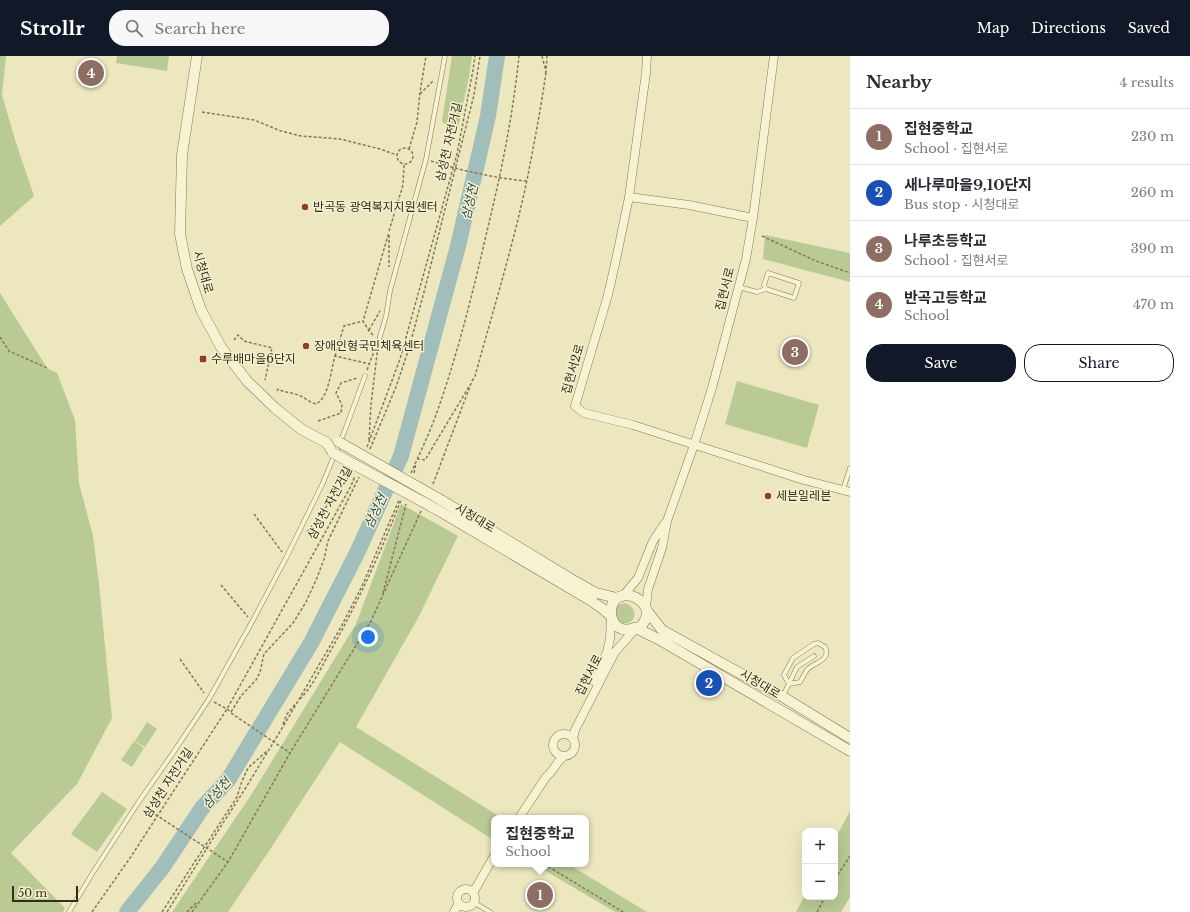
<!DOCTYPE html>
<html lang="en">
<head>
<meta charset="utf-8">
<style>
  body { margin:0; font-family:"Libre Baskerville","Noto Sans KR",serif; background:#f7f7f7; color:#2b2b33 }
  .controls { position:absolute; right:12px; bottom:12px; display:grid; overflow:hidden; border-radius:8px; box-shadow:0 4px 16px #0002 }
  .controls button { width:36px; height:36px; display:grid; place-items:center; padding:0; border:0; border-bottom:1px solid #e1e1e2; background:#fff; color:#2b2b33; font:20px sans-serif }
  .scale { position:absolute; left:12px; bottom:10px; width:66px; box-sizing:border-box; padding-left:4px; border:2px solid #342c1c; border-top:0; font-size:11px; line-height:14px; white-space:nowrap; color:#342c1c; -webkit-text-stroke:3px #f4f0ce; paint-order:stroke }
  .you { position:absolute; left:368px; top:581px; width:14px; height:14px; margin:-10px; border:3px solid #fff; border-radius:50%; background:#1a73e8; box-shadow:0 0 0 6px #1a73e833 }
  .badge { display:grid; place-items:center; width:26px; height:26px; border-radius:50%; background:#111827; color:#fff; font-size:13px; font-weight:700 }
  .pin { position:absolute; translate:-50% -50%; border:2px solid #fff; box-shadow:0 1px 4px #0006 }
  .popup { position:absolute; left:491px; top:759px; width:98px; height:52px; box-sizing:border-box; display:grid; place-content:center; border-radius:8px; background:#fff; filter:drop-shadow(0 1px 3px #0005); font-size:13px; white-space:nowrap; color:#7c7c81 }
  .popup b { font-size:15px; color:#2b2b33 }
  .popup::after { content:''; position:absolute; left:50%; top:100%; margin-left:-8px; border:8px solid transparent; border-top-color:#fff }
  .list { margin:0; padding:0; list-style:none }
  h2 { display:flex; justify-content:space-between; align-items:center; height:52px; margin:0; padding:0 16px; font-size:17px }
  h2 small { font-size:13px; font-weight:400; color:#7c7c81 }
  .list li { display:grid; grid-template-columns:26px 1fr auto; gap:12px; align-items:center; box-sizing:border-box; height:56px; padding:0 16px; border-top:1px solid #e1e1e2 }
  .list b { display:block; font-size:15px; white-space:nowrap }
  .list p { margin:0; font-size:13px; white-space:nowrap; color:#7c7c81 }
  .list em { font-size:13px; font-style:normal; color:#7c7c81 }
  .actions { display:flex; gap:8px; padding:12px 16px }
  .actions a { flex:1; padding:9px 0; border:1px solid #111827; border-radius:16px; text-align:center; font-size:14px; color:#111827 }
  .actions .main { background:#111827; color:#fff }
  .icon { flex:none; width:22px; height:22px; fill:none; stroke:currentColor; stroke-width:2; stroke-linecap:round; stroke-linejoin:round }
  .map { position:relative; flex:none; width:850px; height:856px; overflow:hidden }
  header { display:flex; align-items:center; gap:24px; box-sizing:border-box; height:56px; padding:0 20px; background:#111827; color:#fff }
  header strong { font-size:19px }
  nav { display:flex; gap:22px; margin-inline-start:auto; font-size:14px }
  .search { width:280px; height:36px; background:#f7f7f7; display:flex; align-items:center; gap:10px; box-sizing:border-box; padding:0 14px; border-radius:16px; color:#7c7c81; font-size:15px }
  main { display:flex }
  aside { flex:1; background:#fff }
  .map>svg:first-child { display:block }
  .green { fill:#b9ca94 }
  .water { fill:#a2bebb; stroke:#6a8b89 }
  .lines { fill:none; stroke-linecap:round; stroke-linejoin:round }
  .river { stroke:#a2bebb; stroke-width:16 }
  .service-casing { stroke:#847858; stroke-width:5 }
  .minor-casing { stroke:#847858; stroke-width:9 }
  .tertiary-casing { stroke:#847858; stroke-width:11 }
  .path { stroke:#847858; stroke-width:1.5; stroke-dasharray:3 2; stroke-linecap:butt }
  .service { stroke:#f7f3d2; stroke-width:4 }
  .minor { stroke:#f7f3d2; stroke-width:8 }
  .tertiary { stroke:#f7f3d2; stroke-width:10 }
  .tertiary-bridge-casing { stroke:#847858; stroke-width:11; stroke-linecap:butt }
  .path-bridge { stroke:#847858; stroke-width:1.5; stroke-dasharray:3 2; stroke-linecap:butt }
  .tertiary-bridge { stroke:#f7f3d2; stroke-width:10 }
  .poi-dot { fill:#913d2a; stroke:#f4f0ce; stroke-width:1.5 }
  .labels { text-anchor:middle; stroke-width:3; stroke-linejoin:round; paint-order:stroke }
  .street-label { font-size:12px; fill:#342c1c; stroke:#f4f0ce }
  .poi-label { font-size:12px; fill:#342c1c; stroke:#f4f0ce; text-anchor:start }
  .water-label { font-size:13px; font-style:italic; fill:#2c4f54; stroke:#f4f0ce }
</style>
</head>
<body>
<header>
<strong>Strollr</strong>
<div class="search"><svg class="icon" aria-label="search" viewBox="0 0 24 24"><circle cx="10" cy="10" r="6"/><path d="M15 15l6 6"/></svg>Search here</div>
<nav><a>Map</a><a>Directions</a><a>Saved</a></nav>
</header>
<main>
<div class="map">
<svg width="850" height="856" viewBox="0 0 850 856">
  <rect width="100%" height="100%" fill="#ece7bf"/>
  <path class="green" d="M0 0H6L2 39 16 87 34 140 0 170Z
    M117 0H169L167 15 116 7Z
    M452 0H472L469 21 457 76H452L442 65Z
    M765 179 850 197V226L763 203Z
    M0 237 47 312 57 317 75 364 79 427 93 480 99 528 112 662 77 728 11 797 65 852 63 856H0Z
    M737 325 819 349 807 392 725 368Z
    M401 448 458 480 418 562 356 671 502 762H494V779L492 783 340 686 271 792 228 856H172L253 736 356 568Z
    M624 547C641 551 636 572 619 567L614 555 618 549Z
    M147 666 157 673 145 691 135 685Z
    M134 685 144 692 132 711 121 704Z
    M102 736 127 753 97 796 71 778Z
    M850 755V841L841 856H796L805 839V841H835V783Z
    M534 808H568L647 856H615Z"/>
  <path class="water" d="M496 8 499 14 496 37 490 42 486 38 490 11Z"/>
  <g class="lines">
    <path class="river" d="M127 856 162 812 202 752 228 724 311 587 357 497 401 400 458 190 488 60 497 0"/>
    <defs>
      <path id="service" d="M739 231 757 236 766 233 794 242 799 227 768 217 764 229 766 233
        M379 284 386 260 390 235 426 103 445 0
        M843 434 850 412
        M818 587 825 591C831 603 817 606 809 612 805 615 803 622 800 626L789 628 784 619 793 602 814 588Z
        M783 640 797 611 814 600
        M473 846 490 856
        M69 856 92 818 138 747 175 694 209 643 252 566 286 502 322 429 345 374 365 320"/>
      <path id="minor" d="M647 0 646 17 629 141 617 199 608 239 575 350 584 357 633 369 804 424 850 436
        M629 141 689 149 753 162
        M623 540 638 522 653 485 665 467
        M646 551 648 533 662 492 667 465 694 389 712 332 746 203 753 162 774 0
        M594 625 607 596 610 583 611 560
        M553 689a11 11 0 1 1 22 0a11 11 0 1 1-22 0Z
        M573 683 575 674 615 596 636 572
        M519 762 546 721C554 715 556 706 564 700
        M457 842a9 9 0 1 1 18 0a9 9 0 1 1-18 0Z
        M473 837 494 800
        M454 856 459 847"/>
      <path id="tertiary" d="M197 0 182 99 180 178 187 213 201 254 221 291 247 325 275 352 301 373 327 387 333 397
        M441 444 571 523 596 537 617 542
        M436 453 590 544 603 553 611 560
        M626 539C639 540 653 552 644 566 642 571 639 571 634 572 630 573 627 575 622 573 610 569 607 551 617 542 619 540 623 540 626 539Z
        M647 555 662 574 783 641 850 682
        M636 572 660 584 850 695"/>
    </defs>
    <use href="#service" class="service-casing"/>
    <use href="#minor" class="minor-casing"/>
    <use href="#tertiary" class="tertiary-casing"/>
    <path class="path" d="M542 0 546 16 547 0
      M420 38 434 24
      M202 56 254 64 281 75 301 80 340 83 380 93 397 99
      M397 100a8 8 0 1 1 16 0a8 8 0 1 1-16 0Z
      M409 93 417 66 420 36 426 0
      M431 105C463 115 494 122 527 125
      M389 175 403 129 404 108
      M389 179V211
      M762 180 816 205 850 217
      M369 274 380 255
      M373 279 369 275 363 265 389 176
      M0 281 9 295 47 312
      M234 284 238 279 244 285 272 292 265 324
      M335 300 344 270 363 265
      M367 314 376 290
      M472 325 475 320C493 255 513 190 527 124 534 88 541 52 546 16
      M277 335 278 333C285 337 291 336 298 339 304 341 309 346 316 348 329 342 331 313 335 300L370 308
      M318 365 341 357 342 349 336 337 341 327 357 322
      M369 384 371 348 378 290
      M367 391 400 303 457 98 473 14 475 0
      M370 393 396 331 409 292 424 236 474 39 480 0
      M417 403 425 404 470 329
      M411 417C420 397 430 376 437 356 458 297 473 236 487 175 501 118 513 59 519 0
      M414 417 416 407
      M433 428 472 325
      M254 458 282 496
      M307 476 352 417
      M221 529 248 561
      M383 537 406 448
      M180 603 204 637
      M300 643C313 630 322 610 331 594 358 546 381 496 401 444
      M214 646 227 653
      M227 653 231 656 241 640 256 624 260 616 264 598 293 567 306 546 317 522 324 503 328 485 359 421
      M231 657 290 697
      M283 668 287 658 296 647
      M544 808 623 856
      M835 823 850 800
      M92 856 130 802 227 653 351 430 355 420
      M162 856 237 741 242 725 248 712 267 695
      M167 856 214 781 245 733 287 664 341 571 362 530 399 444
      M187 856 197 846
      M192 856 228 806 290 697 371 565 421 455
      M817 856 825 841"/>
    <use href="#service" class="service"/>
    <use href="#minor" class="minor"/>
    <use href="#tertiary" class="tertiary"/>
    <defs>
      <path id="tertiary-bridge" d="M339 386 441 444
        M333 397 436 453"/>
    </defs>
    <use href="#tertiary-bridge" class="tertiary-bridge-casing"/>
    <path class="path-bridge" d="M147 753 228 806"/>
    <use href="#tertiary-bridge" class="tertiary-bridge"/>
  </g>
  <g class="poi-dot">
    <circle cx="305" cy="151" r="4"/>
    <circle cx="306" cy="290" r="4"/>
    <rect x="199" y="299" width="8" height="8" rx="2"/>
    <circle cx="768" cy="440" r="4"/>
  </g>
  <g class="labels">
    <g class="street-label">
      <text transform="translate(449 86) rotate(-77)" y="4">삼성천 자전거길</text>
      <text transform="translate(203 216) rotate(74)" y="4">시청대로</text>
      <text transform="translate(725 233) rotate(-76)" y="4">집현서로</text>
      <text transform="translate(573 313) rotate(-74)" y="4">집현서2로</text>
      <text transform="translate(330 447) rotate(-62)" y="4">삼성천 자전거길</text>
      <text transform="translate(475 462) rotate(31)" y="4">시청대로</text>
      <text transform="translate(589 619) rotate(-63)" y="4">집현서로</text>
      <text transform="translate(760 628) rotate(31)" y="4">시청대로</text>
      <text transform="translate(168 727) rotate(-57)" y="4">삼성천 자전거길</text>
    </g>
    <g class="poi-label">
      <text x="313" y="155">반곡동 광역복지지원센터</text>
      <text x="314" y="294">장애인형국민체육센터</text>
      <text x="211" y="307">수루배마을6단지</text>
      <text x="776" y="444">세븐일레븐</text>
    </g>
    <g class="water-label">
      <text transform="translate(469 146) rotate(-77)" y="5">삼성천</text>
      <text transform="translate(375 455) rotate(-64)" y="5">삼성천</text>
      <text transform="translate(216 737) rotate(-49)" y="5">삼성천</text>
    </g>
  </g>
</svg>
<div class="controls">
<button>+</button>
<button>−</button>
</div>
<div class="scale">50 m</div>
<div class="you"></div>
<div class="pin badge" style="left:540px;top:839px;background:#8d6e63">1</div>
<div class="popup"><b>집현중학교</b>School</div>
<div class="pin badge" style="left:709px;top:627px;background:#1a4fb4">2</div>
<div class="pin badge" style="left:795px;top:296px;background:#8d6e63">3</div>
<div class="pin badge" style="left:91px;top:17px;background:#8d6e63">4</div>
</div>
<aside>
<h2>Nearby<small>4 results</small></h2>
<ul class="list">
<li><span class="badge" style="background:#8d6e63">1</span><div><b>집현중학교</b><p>School · 집현서로</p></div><em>230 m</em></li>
<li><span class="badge" style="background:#1a4fb4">2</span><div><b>새나루마을9,10단지</b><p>Bus stop · 시청대로</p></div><em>260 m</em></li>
<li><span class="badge" style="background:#8d6e63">3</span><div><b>나루초등학교</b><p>School · 집현서로</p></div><em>390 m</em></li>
<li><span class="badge" style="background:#8d6e63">4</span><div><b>반곡고등학교</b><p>School</p></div><em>470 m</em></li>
</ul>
<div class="actions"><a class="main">Save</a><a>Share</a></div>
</aside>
</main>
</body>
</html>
